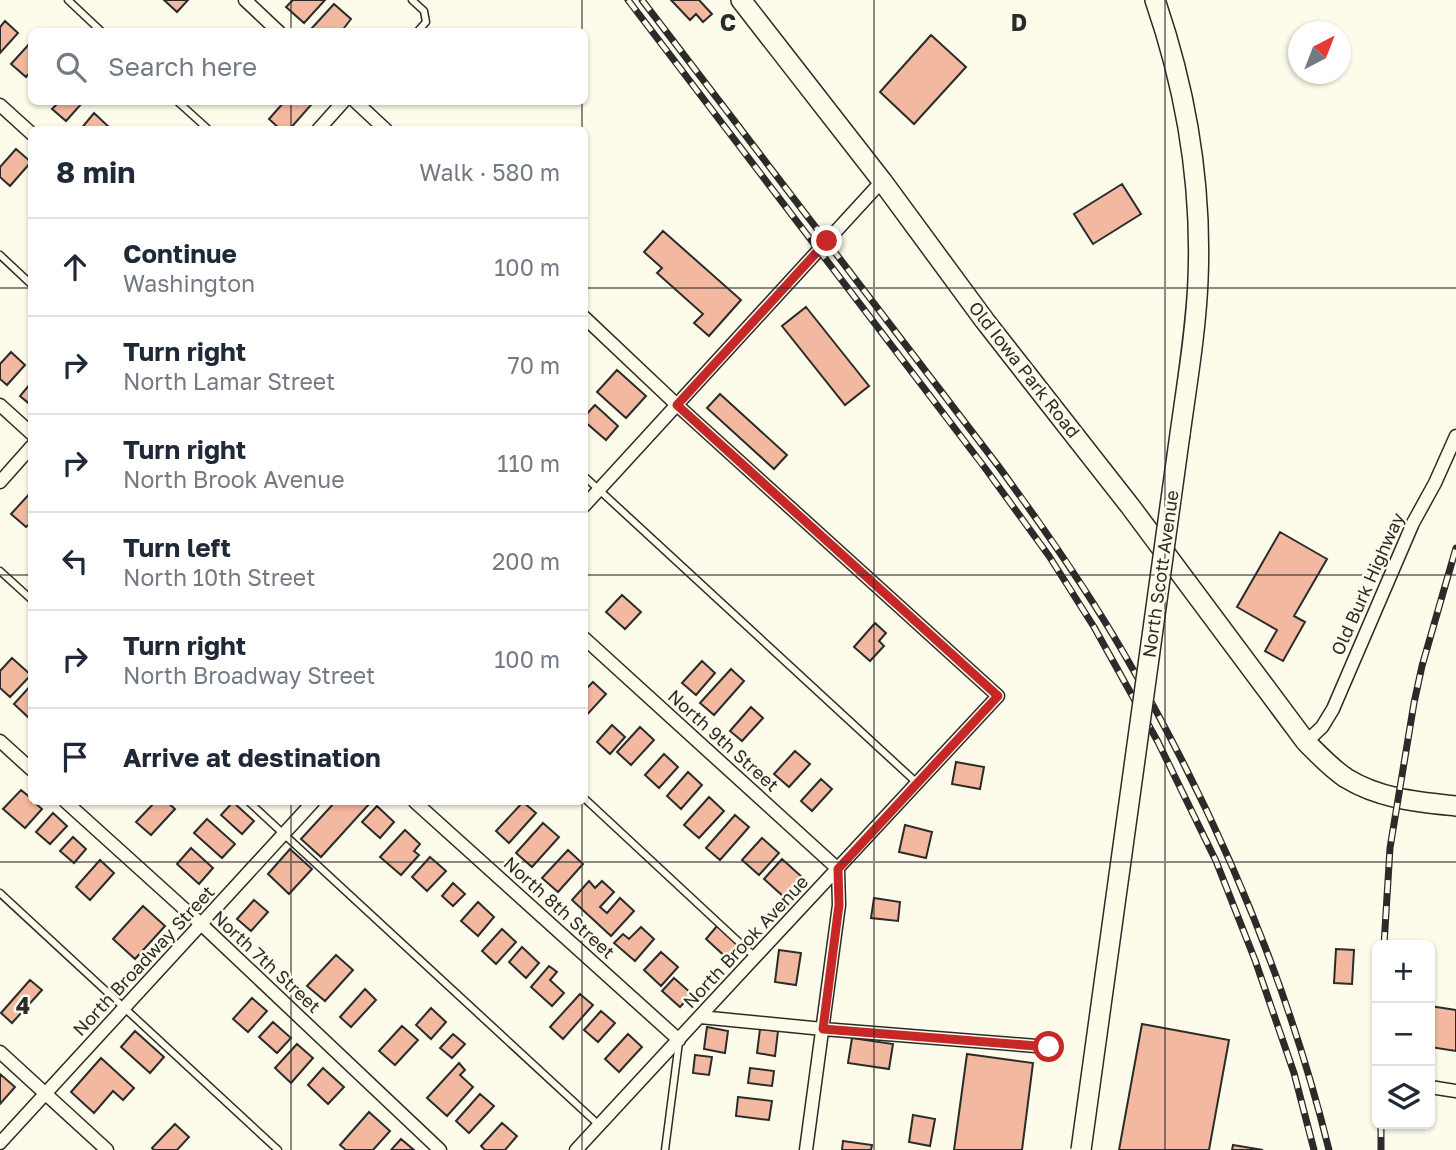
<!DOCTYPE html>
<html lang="en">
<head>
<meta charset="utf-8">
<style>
  body { margin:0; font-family:"Golos Text",sans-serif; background:#f6f6f7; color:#1f2937 }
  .controls { position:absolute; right:21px; bottom:21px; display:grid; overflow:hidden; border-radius:10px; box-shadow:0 2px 5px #0004 }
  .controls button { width:63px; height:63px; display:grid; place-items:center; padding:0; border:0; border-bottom:2px solid #e0e1e3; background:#fff; color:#1f2937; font:35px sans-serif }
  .compass { position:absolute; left:1288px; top:21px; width:63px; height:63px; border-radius:50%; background:#fff; box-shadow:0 2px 5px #0004; rotate:42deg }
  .stop { position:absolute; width:21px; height:21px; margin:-16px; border:5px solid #c62828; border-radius:50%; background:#fff }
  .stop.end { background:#c62828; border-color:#fff; box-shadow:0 2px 7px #0008 }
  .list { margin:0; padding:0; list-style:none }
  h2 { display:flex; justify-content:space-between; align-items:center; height:91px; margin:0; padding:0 28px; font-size:30px }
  h2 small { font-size:23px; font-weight:400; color:#747a83 }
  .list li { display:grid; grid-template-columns:46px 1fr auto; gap:21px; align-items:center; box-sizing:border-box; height:98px; padding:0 28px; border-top:2px solid #e0e1e3 }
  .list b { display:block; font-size:26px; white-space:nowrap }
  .list p { margin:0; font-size:23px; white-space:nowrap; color:#747a83 }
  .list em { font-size:23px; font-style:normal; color:#747a83 }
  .icon { flex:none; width:38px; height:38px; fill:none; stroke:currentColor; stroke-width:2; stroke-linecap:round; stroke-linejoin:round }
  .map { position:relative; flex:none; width:1456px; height:1150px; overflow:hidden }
  .search { position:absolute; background:#fff; box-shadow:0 2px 5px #0004; left:28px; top:28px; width:560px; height:77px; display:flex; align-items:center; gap:18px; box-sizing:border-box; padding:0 24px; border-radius:10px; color:#747a83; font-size:26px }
  .panel { position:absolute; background:#fff; box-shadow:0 2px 5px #0004; left:28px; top:126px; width:560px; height:679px; border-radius:10px }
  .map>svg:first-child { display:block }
  .building { fill:#f2b8a0; stroke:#2b2b2b; stroke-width:2 }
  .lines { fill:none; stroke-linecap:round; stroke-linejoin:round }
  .lane-casing { stroke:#2b2b2b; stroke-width:9 }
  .street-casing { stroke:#2b2b2b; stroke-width:15 }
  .secondary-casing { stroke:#2b2b2b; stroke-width:22 }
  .lane { stroke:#fdfbea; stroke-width:6 }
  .street { stroke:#fdfbea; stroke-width:12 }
  .secondary { stroke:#fdfbea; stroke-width:19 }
  .rail-casing { stroke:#2b2b2b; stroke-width:7 }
  .rail { stroke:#fdfbea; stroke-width:4.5; stroke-dasharray:13; stroke-linecap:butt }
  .secondary-bridge-casing { stroke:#2b2b2b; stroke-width:22; stroke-linecap:butt }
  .secondary-bridge { stroke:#fdfbea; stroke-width:19 }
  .route { stroke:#c62828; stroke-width:9 }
  .grid { fill:none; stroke:#2b2b2b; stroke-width:2; stroke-opacity:0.55 }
  .labels { text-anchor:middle; stroke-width:5; stroke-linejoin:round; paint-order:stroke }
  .street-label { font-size:18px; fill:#2b2b2b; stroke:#fdfbea }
  .grid-label { font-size:23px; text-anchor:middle; font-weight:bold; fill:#2b2b2b; stroke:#fdfbea; stroke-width:5; stroke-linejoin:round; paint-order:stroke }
</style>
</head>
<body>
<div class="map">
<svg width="1456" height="1150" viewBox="0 0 1456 1150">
  <rect width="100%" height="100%" fill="#fdfbea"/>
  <path class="building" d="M164 0H188L177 12Z
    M293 0H325L304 23 286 7Z
    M671 0H699L712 14 703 22 696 14 690 20Z
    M334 4 351 19 341 32H316L312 28Z
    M5 21 18 33 0 53V27Z
    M931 35 966 67 914 124 880 92Z
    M31 42 32 70 26 77 11 64Z
    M59 102H83L66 121 52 109Z
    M284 102H307L311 105 289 130H281L269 119Z
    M94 113 111 129 110 130H80Z
    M16 149 31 162 10 186 0 177V167Z
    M1122 184 1141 214 1093 244 1074 214Z
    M663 231 741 300 709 336 694 323 703 314 657 273 662 268 644 252Z
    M806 307 869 386 845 405 782 326Z
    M11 352 25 365 7 385 0 379V364Z
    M617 370 646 396 626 418 597 392Z
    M30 384 32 386V406L20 396Z
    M720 394 787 455 774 469 707 408Z
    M595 405 618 426 606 440 584 421V417Z
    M32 491V522L26 527 11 514Z
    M1280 532 1327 559 1294 616 1305 622 1283 661 1265 651 1277 630 1237 607Z
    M622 595 641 612 625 629 606 612Z
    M875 623 886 633 879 641 884 646 870 661 854 647Z
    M12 658 31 675 10 697 0 688V671Z
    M702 661 715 673 696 695 682 683Z
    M731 669 744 681 714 715 700 703Z
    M593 682 606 694 584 718V691Z
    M32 684V715L29 718 14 704Z
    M751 707 763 718 742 741 730 731Z
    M612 725 625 737 610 754 597 742Z
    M640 727 654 740 631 765 617 752Z
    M795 751 810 764 789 787 774 774Z
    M664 754 678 767 659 788 645 775Z
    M956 762 984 767 980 789 952 784Z
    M688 772 702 785 681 809 667 796Z
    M821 779 832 789 812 811 801 801Z
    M21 790 32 799V802H34L42 809 25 828 3 809Z
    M709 797 724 811 699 838 684 825Z
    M155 802H167L175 809 151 835 136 822Z
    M233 802 254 821 242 834 221 815Z
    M335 802H371L321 857 301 839Z
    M523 802 536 813 509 843 496 831Z
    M377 806 394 822 380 838 362 822Z
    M53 813 67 826 50 844 36 832Z
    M735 815 749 827 720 860 706 848Z
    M207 819 235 844 222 858 194 833Z
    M543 823 559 837 532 867 516 853Z
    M905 825 932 832 926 858 899 852Z
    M405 830 420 844 414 851 419 855 401 875 380 857Z
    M73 837 86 849 74 863 60 851Z
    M762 838 779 853 759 875 742 860Z
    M191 848 213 868 199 884 177 864Z
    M290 849 312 869 289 894 268 874Z
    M568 850 583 864 558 892 542 878Z
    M430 857 446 871 427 891 412 877Z
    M782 859 802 877 784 897 764 879Z
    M100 860 114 873 90 900 76 887Z
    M589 881 595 888 602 881 614 892 600 907 607 913 620 898 634 911 611 936 572 900Z
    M453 883 465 894 453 906 442 896Z
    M874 898 900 902 898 921 871 918Z
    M254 900 268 912 251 931 237 919Z
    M478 902 494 917 478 936 461 921Z
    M143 906 165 926 135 959 113 939Z
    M717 926 741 948 729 960 706 939Z
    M641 927 654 939 635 961 614 943 623 934 629 939Z
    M502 929 516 942 496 964 482 951Z
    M522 947 539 963 526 978 509 962Z
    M1336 949 1354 950 1352 984 1334 983Z
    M779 950 801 953 796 985 775 982Z
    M661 952 678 967 661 986 644 970Z
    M336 955 353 970 325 1001 307 986Z
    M549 966 557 972 550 980 564 993 552 1006 531 987Z
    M674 978 692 994 680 1007 662 991Z
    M30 980 42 990 12 1023 1 1013Z
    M365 989 376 1000 351 1027 340 1017Z
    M580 994 593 1005 563 1039 550 1027Z
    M252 998 267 1011 248 1032 233 1019Z
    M1430 1006 1456 1010V1051L1430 1047Z
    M431 1008 446 1022 431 1039 416 1025Z
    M601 1011 615 1023 598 1042 584 1030Z
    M273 1022 291 1038 277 1053 259 1037Z
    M1142 1024 1229 1040 1209 1150H1119Z
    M402 1026 418 1040 395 1065 379 1051Z
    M707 1027 728 1031 725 1053 704 1049Z
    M760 1029 778 1031 775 1056 757 1053Z
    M135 1031 164 1057 150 1073 121 1047Z
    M453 1034 465 1044 452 1058 440 1048Z
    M628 1034 642 1047 619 1072 605 1059Z
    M852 1038 893 1044 889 1069 848 1063Z
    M297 1044 313 1058 291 1083 275 1068Z
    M967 1054 1033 1063 1022 1150H954Z
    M695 1055 712 1057 709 1075 693 1073Z
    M101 1058 134 1088 123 1100 113 1091 94 1113 71 1092Z
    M459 1063 465 1070 460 1075 473 1087 447 1116 427 1098Z
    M323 1068 344 1087 328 1104 308 1085Z
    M750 1068 774 1071 772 1086 748 1083Z
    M0 1074 15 1087 0 1104Z
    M480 1094 494 1106 469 1133 456 1121Z
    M738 1097 772 1101 769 1120 736 1116Z
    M369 1112 390 1131 373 1150H346L340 1145Z
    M913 1115 935 1119 930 1146 909 1142Z
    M502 1123 517 1136 505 1150H485L481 1146Z
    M175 1124 189 1137 177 1150H154L152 1148Z
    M401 1139 414 1150H391Z
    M843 1141 872 1145 871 1150H842Z
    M1233 1145 1263 1150H1232Z"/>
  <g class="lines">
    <defs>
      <path id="lane" d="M68 0 102 32
        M412 0 424 11 426 22 417 32
        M178 102 209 130
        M0 255 32 285
        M584 476 917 783
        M0 571 32 600
        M584 798 754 956
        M249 802 599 1125
        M0 893 278 1150
        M665 1150 679 1042"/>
      <path id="street" d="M245 0 279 32
        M356 102 386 130
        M0 105 32 134
        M318 130 343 102
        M0 405 32 434
        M0 482 32 446
        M584 506 882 181
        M584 638 838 869 839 905 806 1150
        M0 741 32 770
        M1306 742 1322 727 1333 709 1413 523 1435 483 1456 436
        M66 802 201 924 440 1150
        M415 802 679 1040
        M700 1017 823 1029 1049 1047
        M0 1052 107 1150
        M1430 1087 1456 1091
        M0 1143 313 802
        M576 1150C716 998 858 847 998 696L677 405 584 317"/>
      <path id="secondary" d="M741 0 882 181 985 321 1130 506 1306 742C1319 755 1331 768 1346 778 1380 799 1418 802 1456 806
        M1155 0C1186 90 1202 184 1198 280 1196 331 1187 383 1180 434"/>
    </defs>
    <use href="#lane" class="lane-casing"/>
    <use href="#street" class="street-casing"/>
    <use href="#secondary" class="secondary-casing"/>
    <use href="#lane" class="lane"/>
    <use href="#street" class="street"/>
    <use href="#secondary" class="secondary"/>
    <defs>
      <path id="rail" d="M628 0 985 468 1049 556 1094 627 1158 742 1216 861 1255 960 1294 1073 1314 1150
        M642 0 999 467C1043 527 1086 588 1123 652 1213 807 1286 975 1329 1150
        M1384 945 1390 848 1414 703 1422 666 1456 548
        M1381 1124V1150"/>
    </defs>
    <use href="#rail" class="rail-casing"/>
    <use href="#rail" class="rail"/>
    <defs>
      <path id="secondary-bridge" d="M1081 1150 1180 434"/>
    </defs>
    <use href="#secondary-bridge" class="secondary-bridge-casing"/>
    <use href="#secondary-bridge" class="secondary-bridge"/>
  </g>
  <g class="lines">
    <path class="route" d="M827 241 677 405 998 696 838 869 839 905 823 1029 1049 1047"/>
  </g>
  <path class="grid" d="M291 0V32M582 0V32M874 0V1150M1165 0V1150M291 102V130M582 102V130M0 288H32M584 288H1456M0 575H32M584 575H1456M291 802V1150M582 802V1150M0 862H1456"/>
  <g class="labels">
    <g class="street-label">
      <text transform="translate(1024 370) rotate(52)" y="6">Old Iowa Park Road</text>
      <text transform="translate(1161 574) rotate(-82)" y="6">North Scott Avenue</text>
      <text transform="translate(1368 584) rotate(-66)" y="6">Old Burk Highway</text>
      <text transform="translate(723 741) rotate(42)" y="6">North 9th Street</text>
      <text transform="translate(559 908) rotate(42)" y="6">North 8th Street</text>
      <text transform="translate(746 942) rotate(-47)" y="6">North Brook Avenue</text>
      <text transform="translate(144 961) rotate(-47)" y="6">North Broadway Street</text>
      <text transform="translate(266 962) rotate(43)" y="6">North 7th Street</text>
    </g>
  </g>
  <g class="grid-label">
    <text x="728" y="31">C</text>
    <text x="1019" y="31">D</text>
    <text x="23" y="1014">4</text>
  </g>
</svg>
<div class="controls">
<button>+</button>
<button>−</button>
<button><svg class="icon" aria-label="layers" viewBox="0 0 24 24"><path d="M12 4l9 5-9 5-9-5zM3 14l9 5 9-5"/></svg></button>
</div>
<svg class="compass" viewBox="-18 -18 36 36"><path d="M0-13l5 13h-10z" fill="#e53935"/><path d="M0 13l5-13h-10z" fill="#747a83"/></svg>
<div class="stop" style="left:1049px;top:1047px"></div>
<div class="stop end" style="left:827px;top:241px"></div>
<div class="search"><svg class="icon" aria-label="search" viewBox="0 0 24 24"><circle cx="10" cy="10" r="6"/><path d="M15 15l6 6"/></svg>Search here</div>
<section class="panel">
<h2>8 min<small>Walk · 580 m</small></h2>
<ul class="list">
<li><svg class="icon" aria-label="ahead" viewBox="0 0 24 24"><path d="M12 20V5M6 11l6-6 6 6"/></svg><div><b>Continue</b><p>Washington</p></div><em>100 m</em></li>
<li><svg class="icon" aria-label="right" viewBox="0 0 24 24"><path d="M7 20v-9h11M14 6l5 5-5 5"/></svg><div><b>Turn right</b><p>North Lamar Street</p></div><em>70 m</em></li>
<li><svg class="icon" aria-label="right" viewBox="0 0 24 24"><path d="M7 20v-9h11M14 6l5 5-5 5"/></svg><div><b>Turn right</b><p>North Brook Avenue</p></div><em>110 m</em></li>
<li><svg class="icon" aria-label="left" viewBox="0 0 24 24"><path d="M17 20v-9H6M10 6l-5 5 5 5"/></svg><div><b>Turn left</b><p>North 10th Street</p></div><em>200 m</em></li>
<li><svg class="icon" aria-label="right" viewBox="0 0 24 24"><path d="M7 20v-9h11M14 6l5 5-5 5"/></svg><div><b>Turn right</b><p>North Broadway Street</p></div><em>100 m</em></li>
<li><svg class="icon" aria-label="arrive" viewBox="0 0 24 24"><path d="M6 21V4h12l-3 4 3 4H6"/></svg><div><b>Arrive at destination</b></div></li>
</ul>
</section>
</div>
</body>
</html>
